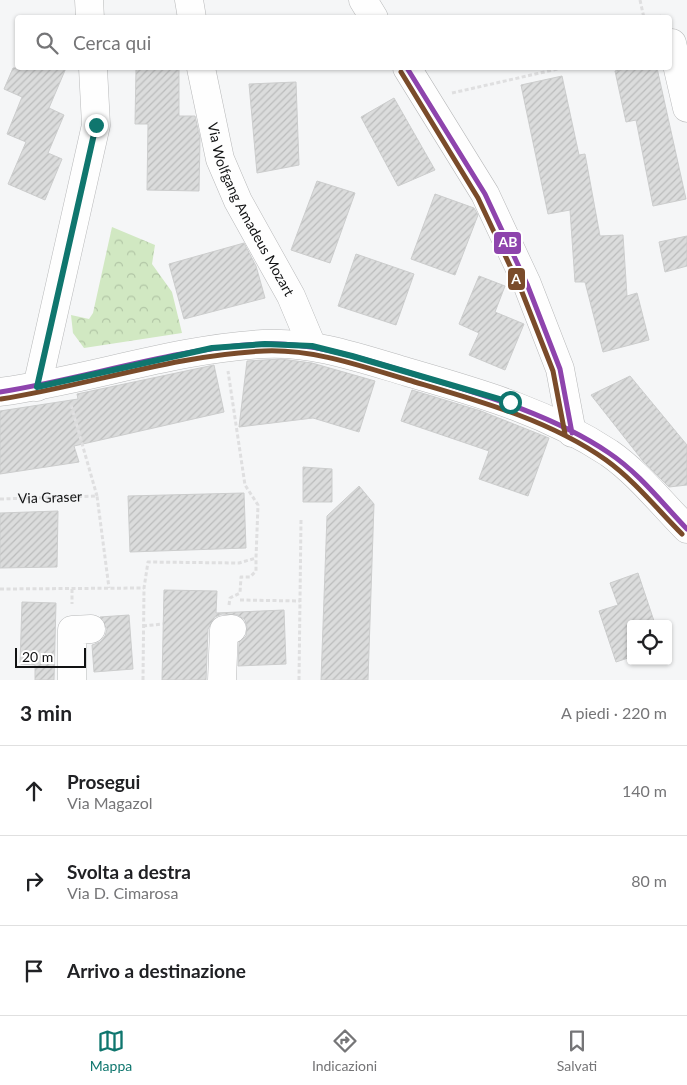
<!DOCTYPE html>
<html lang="it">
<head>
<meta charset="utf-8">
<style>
  body { margin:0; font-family:Lato,sans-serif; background:#f6f6f6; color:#202124 }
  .controls { position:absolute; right:15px; bottom:15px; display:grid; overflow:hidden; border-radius:5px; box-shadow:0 1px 4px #0004 }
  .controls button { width:45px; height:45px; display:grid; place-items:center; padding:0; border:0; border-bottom:1px solid #e0e0e0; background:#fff; color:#202124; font:25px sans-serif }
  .scale { position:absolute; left:15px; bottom:12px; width:71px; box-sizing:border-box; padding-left:5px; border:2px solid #111213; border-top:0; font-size:14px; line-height:18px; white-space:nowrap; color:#111213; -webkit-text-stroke:4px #fff; paint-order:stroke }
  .stop { position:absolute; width:15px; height:15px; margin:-11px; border:4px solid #0f766e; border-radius:50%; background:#fff }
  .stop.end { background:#0f766e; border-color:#fff; box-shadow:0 1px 5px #0008 }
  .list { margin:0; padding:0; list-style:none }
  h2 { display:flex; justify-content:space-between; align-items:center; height:65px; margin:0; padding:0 20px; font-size:21px }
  h2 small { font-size:16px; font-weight:400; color:#757577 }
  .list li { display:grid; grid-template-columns:32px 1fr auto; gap:15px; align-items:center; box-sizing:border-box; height:90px; padding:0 20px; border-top:1px solid #e0e0e0 }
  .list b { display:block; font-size:19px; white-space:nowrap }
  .list p { margin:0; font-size:16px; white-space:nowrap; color:#757577 }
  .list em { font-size:16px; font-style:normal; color:#757577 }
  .icon { flex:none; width:28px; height:28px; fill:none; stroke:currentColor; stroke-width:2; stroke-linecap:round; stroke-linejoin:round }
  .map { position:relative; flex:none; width:687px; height:680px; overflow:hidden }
  .search { position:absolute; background:#fff; box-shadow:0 1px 4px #0004; left:15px; right:15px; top:15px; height:55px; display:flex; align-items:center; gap:12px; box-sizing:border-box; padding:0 18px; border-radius:5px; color:#757577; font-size:19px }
  .sheet { height:335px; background:#fff }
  nav { display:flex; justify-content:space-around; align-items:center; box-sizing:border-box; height:70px; border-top:1px solid #e0e0e0; background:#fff; font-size:14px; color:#757577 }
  nav a { display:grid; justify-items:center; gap:2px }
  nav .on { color:#0f766e }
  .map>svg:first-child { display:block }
  .park { fill:url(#park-crowns) }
  .building { fill:url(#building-hatch); stroke:#cccdcd }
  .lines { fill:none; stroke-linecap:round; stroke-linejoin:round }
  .minor-casing { stroke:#b8b9ba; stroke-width:29 }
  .path { stroke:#dfdfe0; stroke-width:3; stroke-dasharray:4 2.5; stroke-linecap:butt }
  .minor { stroke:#fefefe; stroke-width:28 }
  .bus-1-casing { stroke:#fff; stroke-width:9 }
  .bus-2-casing { stroke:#fff; stroke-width:9 }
  .bus-1 { stroke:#8e44ad; stroke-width:5 }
  .bus-2 { stroke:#7a4b2a; stroke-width:5 }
  .route { stroke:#0f766e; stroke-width:6 }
  .labels { text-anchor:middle; stroke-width:4.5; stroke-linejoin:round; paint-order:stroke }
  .street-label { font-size:14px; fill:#111213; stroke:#fff }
  .line-badge { stroke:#fff; stroke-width:2 }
  .badge-label { font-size:14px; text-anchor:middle; font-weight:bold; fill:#fff }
</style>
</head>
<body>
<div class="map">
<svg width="687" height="680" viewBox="0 0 687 680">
  <defs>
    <pattern id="park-crowns" width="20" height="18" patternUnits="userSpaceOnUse" patternTransform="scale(1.25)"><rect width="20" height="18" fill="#d1e8c2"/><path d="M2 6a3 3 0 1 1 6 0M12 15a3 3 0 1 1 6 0" fill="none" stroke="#b2c6a6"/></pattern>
    <pattern id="building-hatch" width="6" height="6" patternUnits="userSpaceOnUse" patternTransform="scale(1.25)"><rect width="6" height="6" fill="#dbdcdc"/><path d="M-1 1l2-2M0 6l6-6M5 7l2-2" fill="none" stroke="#bbbcbc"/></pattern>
  </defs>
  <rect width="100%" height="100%" fill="#f5f6f7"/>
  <path class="park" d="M112 227 155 245 152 264 172 292 182 333 84 348 73 333 71 315 89 319 93 313Z"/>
  <path class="building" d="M13 68H66L49 108 64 115 48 153 62 159 45 200 8 184 26 142 7 134 22 97 4 89Z
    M136 68H179V116H195L200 138 199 191 147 190 148 124H135Z
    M631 68H657L686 199 653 206 636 120 626 122 615 71Z
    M562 76 579 155 585 154 600 236 623 235 627 296 637 293 649 340 603 352 585 282H575L570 210 548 214 521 85Z
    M296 82 299 165 257 173 249 84Z
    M394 98 435 170 398 186 361 117Z
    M317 181 355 193 330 263 291 250Z
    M435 194 474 208 478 215 455 275 411 259Z
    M687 236V266L665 272 659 242Z
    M244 243 256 266 265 298 184 319 169 264Z
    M356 254 414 274 396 325 338 306Z
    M479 276 505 286 495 312 524 324 505 370 469 355 479 333 459 324Z
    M281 359 312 363 375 381 359 432 313 418 239 427 247 361Z
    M214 365 224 412 74 446 79 462 0 474V411L78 399 77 394Z
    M630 376 687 445V485L669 487 643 461 591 395Z
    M412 390 481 411 549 438 528 496 479 479 489 451 401 421Z
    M303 467 332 469V502H303Z
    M359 486 374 504 368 680H321L327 516Z
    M244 493 246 548 130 552 128 496Z
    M58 511 57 567 0 568V513Z
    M638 573 655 624H631V657L616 662 599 611 618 605 610 583Z
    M164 590 217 591 216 613 284 610 286 664 238 666 239 642 246 636 247 627 245 620 238 615 222 614 215 617 208 629 206 680H162Z
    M22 602 56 603 54 680H35V665L20 664Z
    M129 615 133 669 94 672 92 645 100 642 105 636 107 629 100 617Z"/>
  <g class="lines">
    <defs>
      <g id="minor">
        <path d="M89 0 90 18"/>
        <path d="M189 0 192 18"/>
        <path d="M363 0 374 18"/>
        <path d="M672 43 687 108"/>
        <path id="s2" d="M201 68 220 159 238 201 291 296 312 346"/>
        <path d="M407 68 485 194 527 284 560 369 572 433"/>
        <path d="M37 387 96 125 93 68"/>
        <path d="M0 392C88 380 174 349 263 344 312 341 360 358 407 372 479 393 545 411 609 453 638 473 662 504 687 529"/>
        <path d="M72 680V630L91 629"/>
        <path d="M222 680 224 630 232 629"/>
      </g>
    </defs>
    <use href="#minor" class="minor-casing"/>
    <g class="path">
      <path d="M640 0 644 18"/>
      <path d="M651 18 662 16V18"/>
      <path d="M452 93 562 68"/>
      <path d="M71 405 97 496"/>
      <path id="s1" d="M0 499 97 496 109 588"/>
      <path d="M0 589 144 588"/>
      <path d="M72 589V604"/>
      <path d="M240 600 300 601"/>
      <path d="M229 605 230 598 240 593 241 577H250L256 571V558"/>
      <path d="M143 626 163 624"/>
      <path d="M143 680 144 588 148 562 239 563 256 558 258 505 245 485 228 371"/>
      <path d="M299 680 301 520"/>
    </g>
    <use href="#minor" class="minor"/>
    <defs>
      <path id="bus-1" d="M407 68 485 194 527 284 560 369 572 433
        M0 392C88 378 174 348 263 344 313 342 360 358 407 372 476 393 548 412 609 453 639 473 662 503 687 529"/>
      <path id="bus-2" d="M401 72 478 198 520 287 553 371 565 434
        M1 399C89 385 175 355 264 351 314 349 361 366 408 380 476 400 548 419 606 460 635 481 657 509 682 534"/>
    </defs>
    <use href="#bus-1" class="bus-1-casing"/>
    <use href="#bus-2" class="bus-2-casing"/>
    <use href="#bus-1" class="bus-1"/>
    <use href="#bus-2" class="bus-2"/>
  </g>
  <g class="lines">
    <path class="route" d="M96 125 37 387 212 348 265 344 312 346 352 356 510 402"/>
  </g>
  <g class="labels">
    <g class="street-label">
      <text dy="5" stroke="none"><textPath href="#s2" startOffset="151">Via Wolfgang Amadeus Mozart</textPath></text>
      <text dy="5" stroke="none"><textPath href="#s1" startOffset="50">Via Graser</textPath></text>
    </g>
  </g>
  <g class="line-badge">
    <rect x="493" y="231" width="29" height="24" rx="5" fill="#8e44ad"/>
    <rect x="507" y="267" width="19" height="24" rx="5" fill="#7a4b2a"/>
  </g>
  <g class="badge-label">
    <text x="508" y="247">AB</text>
    <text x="516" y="284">A</text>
  </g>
</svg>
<div class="controls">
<button><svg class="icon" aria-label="locate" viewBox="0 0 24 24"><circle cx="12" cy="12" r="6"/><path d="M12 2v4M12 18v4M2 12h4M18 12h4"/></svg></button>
</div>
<div class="scale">20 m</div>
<div class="stop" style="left:510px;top:402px"></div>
<div class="stop end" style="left:96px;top:125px"></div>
<div class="search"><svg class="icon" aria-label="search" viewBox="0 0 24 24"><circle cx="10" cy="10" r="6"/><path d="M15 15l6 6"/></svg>Cerca qui</div>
</div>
<section class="sheet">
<h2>3 min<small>A piedi · 220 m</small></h2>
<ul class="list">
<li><svg class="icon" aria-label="ahead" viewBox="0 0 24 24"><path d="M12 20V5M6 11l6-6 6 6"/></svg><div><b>Prosegui</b><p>Via Magazol</p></div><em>140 m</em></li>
<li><svg class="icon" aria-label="right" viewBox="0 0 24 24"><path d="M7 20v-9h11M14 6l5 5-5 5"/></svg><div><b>Svolta a destra</b><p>Via D. Cimarosa</p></div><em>80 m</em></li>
<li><svg class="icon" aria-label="arrive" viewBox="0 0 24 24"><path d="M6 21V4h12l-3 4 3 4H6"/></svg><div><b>Arrivo a destinazione</b></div></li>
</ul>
</section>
<nav>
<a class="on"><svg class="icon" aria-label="map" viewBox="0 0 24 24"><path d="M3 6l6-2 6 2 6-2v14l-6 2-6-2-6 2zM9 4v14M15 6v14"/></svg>Mappa</a>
<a><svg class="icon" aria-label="directions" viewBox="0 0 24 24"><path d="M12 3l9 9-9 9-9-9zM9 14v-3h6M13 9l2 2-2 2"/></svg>Indicazioni</a>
<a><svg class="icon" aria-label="saved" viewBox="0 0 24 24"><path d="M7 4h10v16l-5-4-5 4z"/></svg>Salvati</a>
</nav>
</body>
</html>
